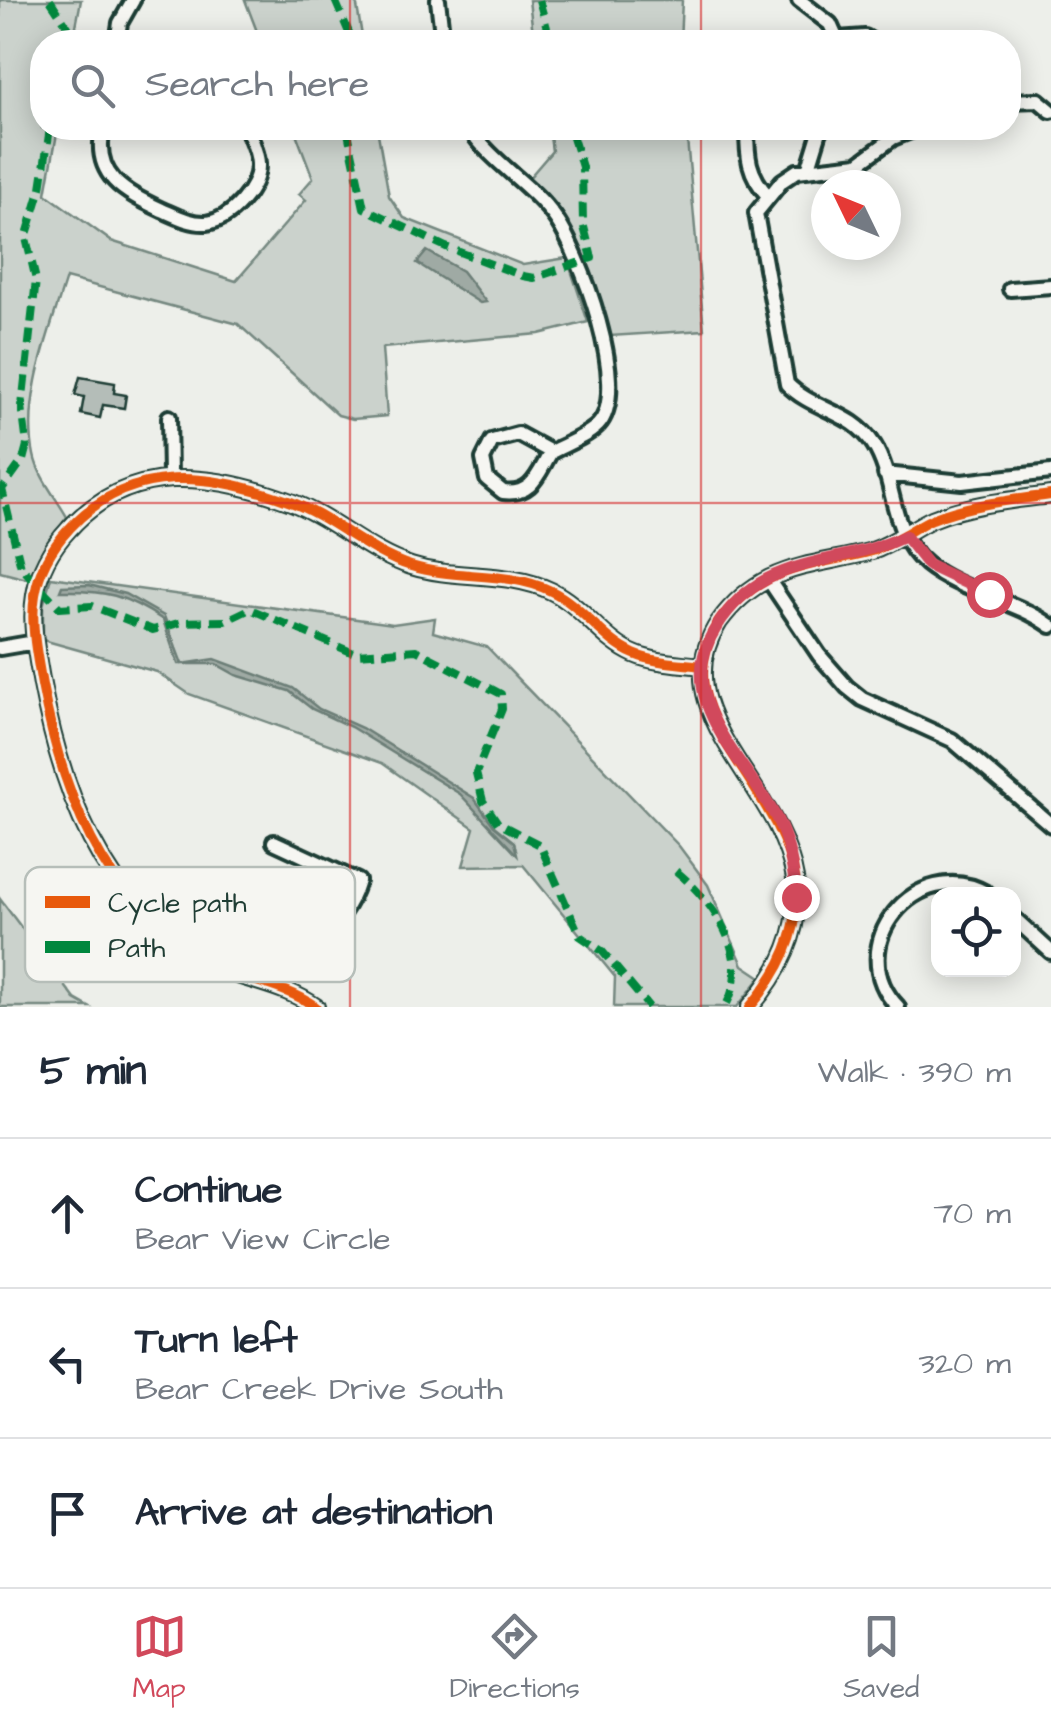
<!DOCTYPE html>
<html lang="en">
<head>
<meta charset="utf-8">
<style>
  body { margin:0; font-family:"Architects Daughter",sans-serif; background:#f2f2f3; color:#1f2937 }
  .controls { position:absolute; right:30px; bottom:30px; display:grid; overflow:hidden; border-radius:20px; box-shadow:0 5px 25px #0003 }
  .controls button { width:90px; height:90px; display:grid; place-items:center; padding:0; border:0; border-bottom:2px solid #e0e1e3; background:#fff; color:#1f2937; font:50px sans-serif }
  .compass { position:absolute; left:811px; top:170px; width:90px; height:90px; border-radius:50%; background:#fff; box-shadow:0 5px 25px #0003; rotate:313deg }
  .stop { position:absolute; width:30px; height:30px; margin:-22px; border:8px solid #d1495b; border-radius:50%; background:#fff }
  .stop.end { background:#d1495b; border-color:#fff; box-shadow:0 2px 10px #0008 }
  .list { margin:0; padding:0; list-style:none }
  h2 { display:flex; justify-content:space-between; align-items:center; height:130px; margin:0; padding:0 40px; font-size:42px }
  h2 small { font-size:32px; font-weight:400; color:#747a83 }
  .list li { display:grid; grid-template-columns:65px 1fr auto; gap:30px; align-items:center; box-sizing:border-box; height:150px; padding:0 40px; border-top:2px solid #e0e1e3 }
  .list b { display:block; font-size:38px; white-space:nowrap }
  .list p { margin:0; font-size:32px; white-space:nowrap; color:#747a83 }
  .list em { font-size:32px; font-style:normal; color:#747a83 }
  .icon { flex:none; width:55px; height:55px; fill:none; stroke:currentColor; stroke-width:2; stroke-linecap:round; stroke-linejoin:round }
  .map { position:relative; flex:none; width:1051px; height:1007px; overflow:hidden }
  .search { position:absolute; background:#fff; box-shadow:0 5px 25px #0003; left:30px; right:30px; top:30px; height:110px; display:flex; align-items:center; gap:25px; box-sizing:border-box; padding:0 35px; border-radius:40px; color:#747a83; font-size:38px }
  .sheet { height:580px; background:#fff }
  nav { display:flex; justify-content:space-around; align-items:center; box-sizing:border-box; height:140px; border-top:2px solid #e0e1e3; background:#fff; font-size:28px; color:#747a83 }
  nav a { display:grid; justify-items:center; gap:5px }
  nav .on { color:#d1495b }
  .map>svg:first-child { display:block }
  .green { fill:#cbd2cc; stroke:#758880; stroke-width:2.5 }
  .water { fill:#9faaa4; stroke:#6c7e77; stroke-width:2.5 }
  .building { fill:#b4bdb8; stroke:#1f3d34; stroke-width:2.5 }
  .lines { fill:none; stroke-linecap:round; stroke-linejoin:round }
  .street-casing { stroke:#1f3d34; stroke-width:20 }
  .street { stroke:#f6f6f2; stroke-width:12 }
  .quiet { stroke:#00873e; stroke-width:8; stroke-dasharray:15 8; stroke-linecap:butt }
  .cycleway-casing { stroke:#f6f6f2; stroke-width:16 }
  .cycleway { stroke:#e8590c; stroke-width:10 }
  .route { stroke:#d1495b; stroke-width:12 }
  .grid { fill:none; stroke:#d62828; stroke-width:2.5; stroke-opacity:0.55 }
  .key { fill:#f6f6f2; stroke:#b6beb9; stroke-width:2.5 }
  .key-label { font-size:28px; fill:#1f3d34 }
</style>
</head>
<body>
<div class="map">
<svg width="1051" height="1007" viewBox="0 0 1051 1007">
  <rect width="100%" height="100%" fill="#edefea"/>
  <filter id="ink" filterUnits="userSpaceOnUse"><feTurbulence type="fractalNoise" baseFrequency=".01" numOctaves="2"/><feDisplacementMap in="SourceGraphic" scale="20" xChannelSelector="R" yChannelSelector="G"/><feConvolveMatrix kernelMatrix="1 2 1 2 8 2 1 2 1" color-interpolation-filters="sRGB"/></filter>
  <g filter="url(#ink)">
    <path class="green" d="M0 0H81L73 42H42V128H58L46 194 111 241 236 281 306 200 299 194 313 178 294 128H377L389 196 404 218 523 265 567 258 588 322 539 334 382 348 387 416 353 419 338 415 238 324 66 278C50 331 22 398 34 455 38 476 57 499 67 517L45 547 31 580 0 572Z
      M245 0H356L363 42H261Z
      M529 0H682L680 42H534Z
      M549 128H686L704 330 610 336C591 277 577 221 529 178L552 151Z
      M51 577 393 624 435 618 433 632 487 647 679 846 708 885 743 965 761 977 737 1007H614L615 977 523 865 463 866 474 828 382 763 189 694 157 672 43 640V606Z
      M0 899 75 999 89 1007H0Z"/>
    <path class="water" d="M427 251 462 271 486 302 480 303 417 263Z
      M89 585 125 594 164 616 182 664 215 659 293 688 319 709 362 728 474 798 494 826 514 842 517 855 460 794 351 727 312 709 289 691 236 675 216 664H178L163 620C126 595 105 590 60 591L62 586Z"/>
    <path class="building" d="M80 377 115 383 114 393 126 395 124 408 103 405 100 418 81 414 84 397 75 395Z"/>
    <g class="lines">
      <defs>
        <path id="street" d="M438 0 443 42
          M799 0 830 24 838 42
          M838 39 865 37 873 42
          M117 42 120 23 133 0
          M1008 101 1038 100 1051 111
          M103 128C92 176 124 192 162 210 176 216 191 224 206 223 231 220 259 188 258 164 258 152 251 139 247 128
          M469 128C492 163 530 183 554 216 580 251 632 390 598 425 586 437 566 444 551 452
          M747 128C747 156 748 174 768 196
          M918 128 893 138 858 164 797 171 782 181 756 213 787 384C813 411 853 411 874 445 897 482 889 533 926 564 962 593 1014 599 1051 626
          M809 167 821 128
          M1010 289 1051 286
          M169 417 170 476
          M518 434 551 452C538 473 533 496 503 492L487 479 483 459 492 441Z
          M885 474 962 482 1051 472
          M768 579 819 655 847 687 862 699 952 740 1051 825
          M0 648 35 642
          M274 842 358 881C346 923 305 952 283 989
          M1014 918 1051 952
          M316 1007C281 982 235 980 198 958 101 898 62 792 42 685 37 656 30 624 35 595 39 570 52 547 69 529 130 461 213 473 291 502 333 518 367 552 411 566 456 580 507 570 551 591 583 606 603 641 634 654 655 663 679 663 701 666
          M750 1007C899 833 637 747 719 622 732 604 750 588 770 578 804 562 837 561 872 551 894 544 912 528 932 519 969 504 1012 500 1051 495
          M898 1007C840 947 917 853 988 894"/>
      </defs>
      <use href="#street" class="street-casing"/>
      <use href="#street" class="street"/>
      <path class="quiet" d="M50 0 68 27 66 42
        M335 0 353 42
        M539 0 551 42
        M50 128 41 188 26 238 36 280 22 406 27 445 23 460 2 489 21 567 60 608 92 606 153 630 182 622 225 621 250 609 356 654 416 650 501 694 502 709 476 773 483 801 498 823 540 845 580 936 602 951 649 1007
        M347 128 364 208 446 247 523 276 534 278 592 258 583 223 582 167 570 128
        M676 871C714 902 754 958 725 1007"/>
      <defs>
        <path id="cycleway" d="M316 1007C281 982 235 980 198 958 101 898 62 792 42 685 37 656 30 624 35 595 39 570 52 547 69 529 130 461 213 473 291 502 333 518 367 552 411 566 456 580 507 570 551 591 583 606 603 641 634 654 655 663 679 663 701 666
          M750 1007C899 833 637 747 719 622 732 604 750 588 770 578 804 562 837 561 872 551 894 544 912 528 932 519 969 504 1012 500 1051 495"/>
      </defs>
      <use href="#cycleway" class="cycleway-casing"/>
      <use href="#cycleway" class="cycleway"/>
    </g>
  </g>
  <g class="lines" filter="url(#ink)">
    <path class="route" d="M796 897C794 871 790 847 779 823 749 761 668 700 717 626 730 606 746 590 767 579 811 557 860 558 905 536L928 565 989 594"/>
  </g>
  <path class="grid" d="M350 0V42M701 0V42M350 128V1007M701 128V1007M0 503H1051"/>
  <rect x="25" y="867" width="330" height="115" rx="15" class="key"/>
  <rect x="45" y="896" width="45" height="12" fill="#e8590c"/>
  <rect x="45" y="941" width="45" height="12" fill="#00873e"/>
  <g class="key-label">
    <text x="108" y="912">Cycle path</text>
    <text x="108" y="957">Path</text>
  </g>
</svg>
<div class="controls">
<button><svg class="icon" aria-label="locate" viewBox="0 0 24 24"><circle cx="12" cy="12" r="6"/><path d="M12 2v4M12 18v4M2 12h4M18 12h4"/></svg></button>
</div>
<svg class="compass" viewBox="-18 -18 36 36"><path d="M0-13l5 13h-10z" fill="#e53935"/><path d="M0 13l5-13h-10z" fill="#747a83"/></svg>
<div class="stop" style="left:989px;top:594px"></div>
<div class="stop end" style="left:796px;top:897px"></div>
<div class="search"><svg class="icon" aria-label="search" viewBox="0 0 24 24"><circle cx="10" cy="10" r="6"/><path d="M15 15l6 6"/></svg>Search here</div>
</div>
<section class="sheet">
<h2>5 min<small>Walk · 390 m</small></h2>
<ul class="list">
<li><svg class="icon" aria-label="ahead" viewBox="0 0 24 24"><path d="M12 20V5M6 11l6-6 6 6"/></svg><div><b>Continue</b><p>Bear View Circle</p></div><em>70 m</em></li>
<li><svg class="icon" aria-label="left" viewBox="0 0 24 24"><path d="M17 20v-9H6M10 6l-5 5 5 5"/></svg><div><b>Turn left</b><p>Bear Creek Drive South</p></div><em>320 m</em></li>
<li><svg class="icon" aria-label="arrive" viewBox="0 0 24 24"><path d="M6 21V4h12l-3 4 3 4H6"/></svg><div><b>Arrive at destination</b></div></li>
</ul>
</section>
<nav>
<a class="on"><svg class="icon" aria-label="map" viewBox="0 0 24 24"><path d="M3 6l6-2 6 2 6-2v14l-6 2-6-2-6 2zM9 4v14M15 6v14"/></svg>Map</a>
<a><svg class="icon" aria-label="directions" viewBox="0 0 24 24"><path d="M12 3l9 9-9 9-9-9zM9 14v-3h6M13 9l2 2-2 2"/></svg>Directions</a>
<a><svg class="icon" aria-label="saved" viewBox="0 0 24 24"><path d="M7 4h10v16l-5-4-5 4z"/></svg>Saved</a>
</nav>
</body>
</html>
